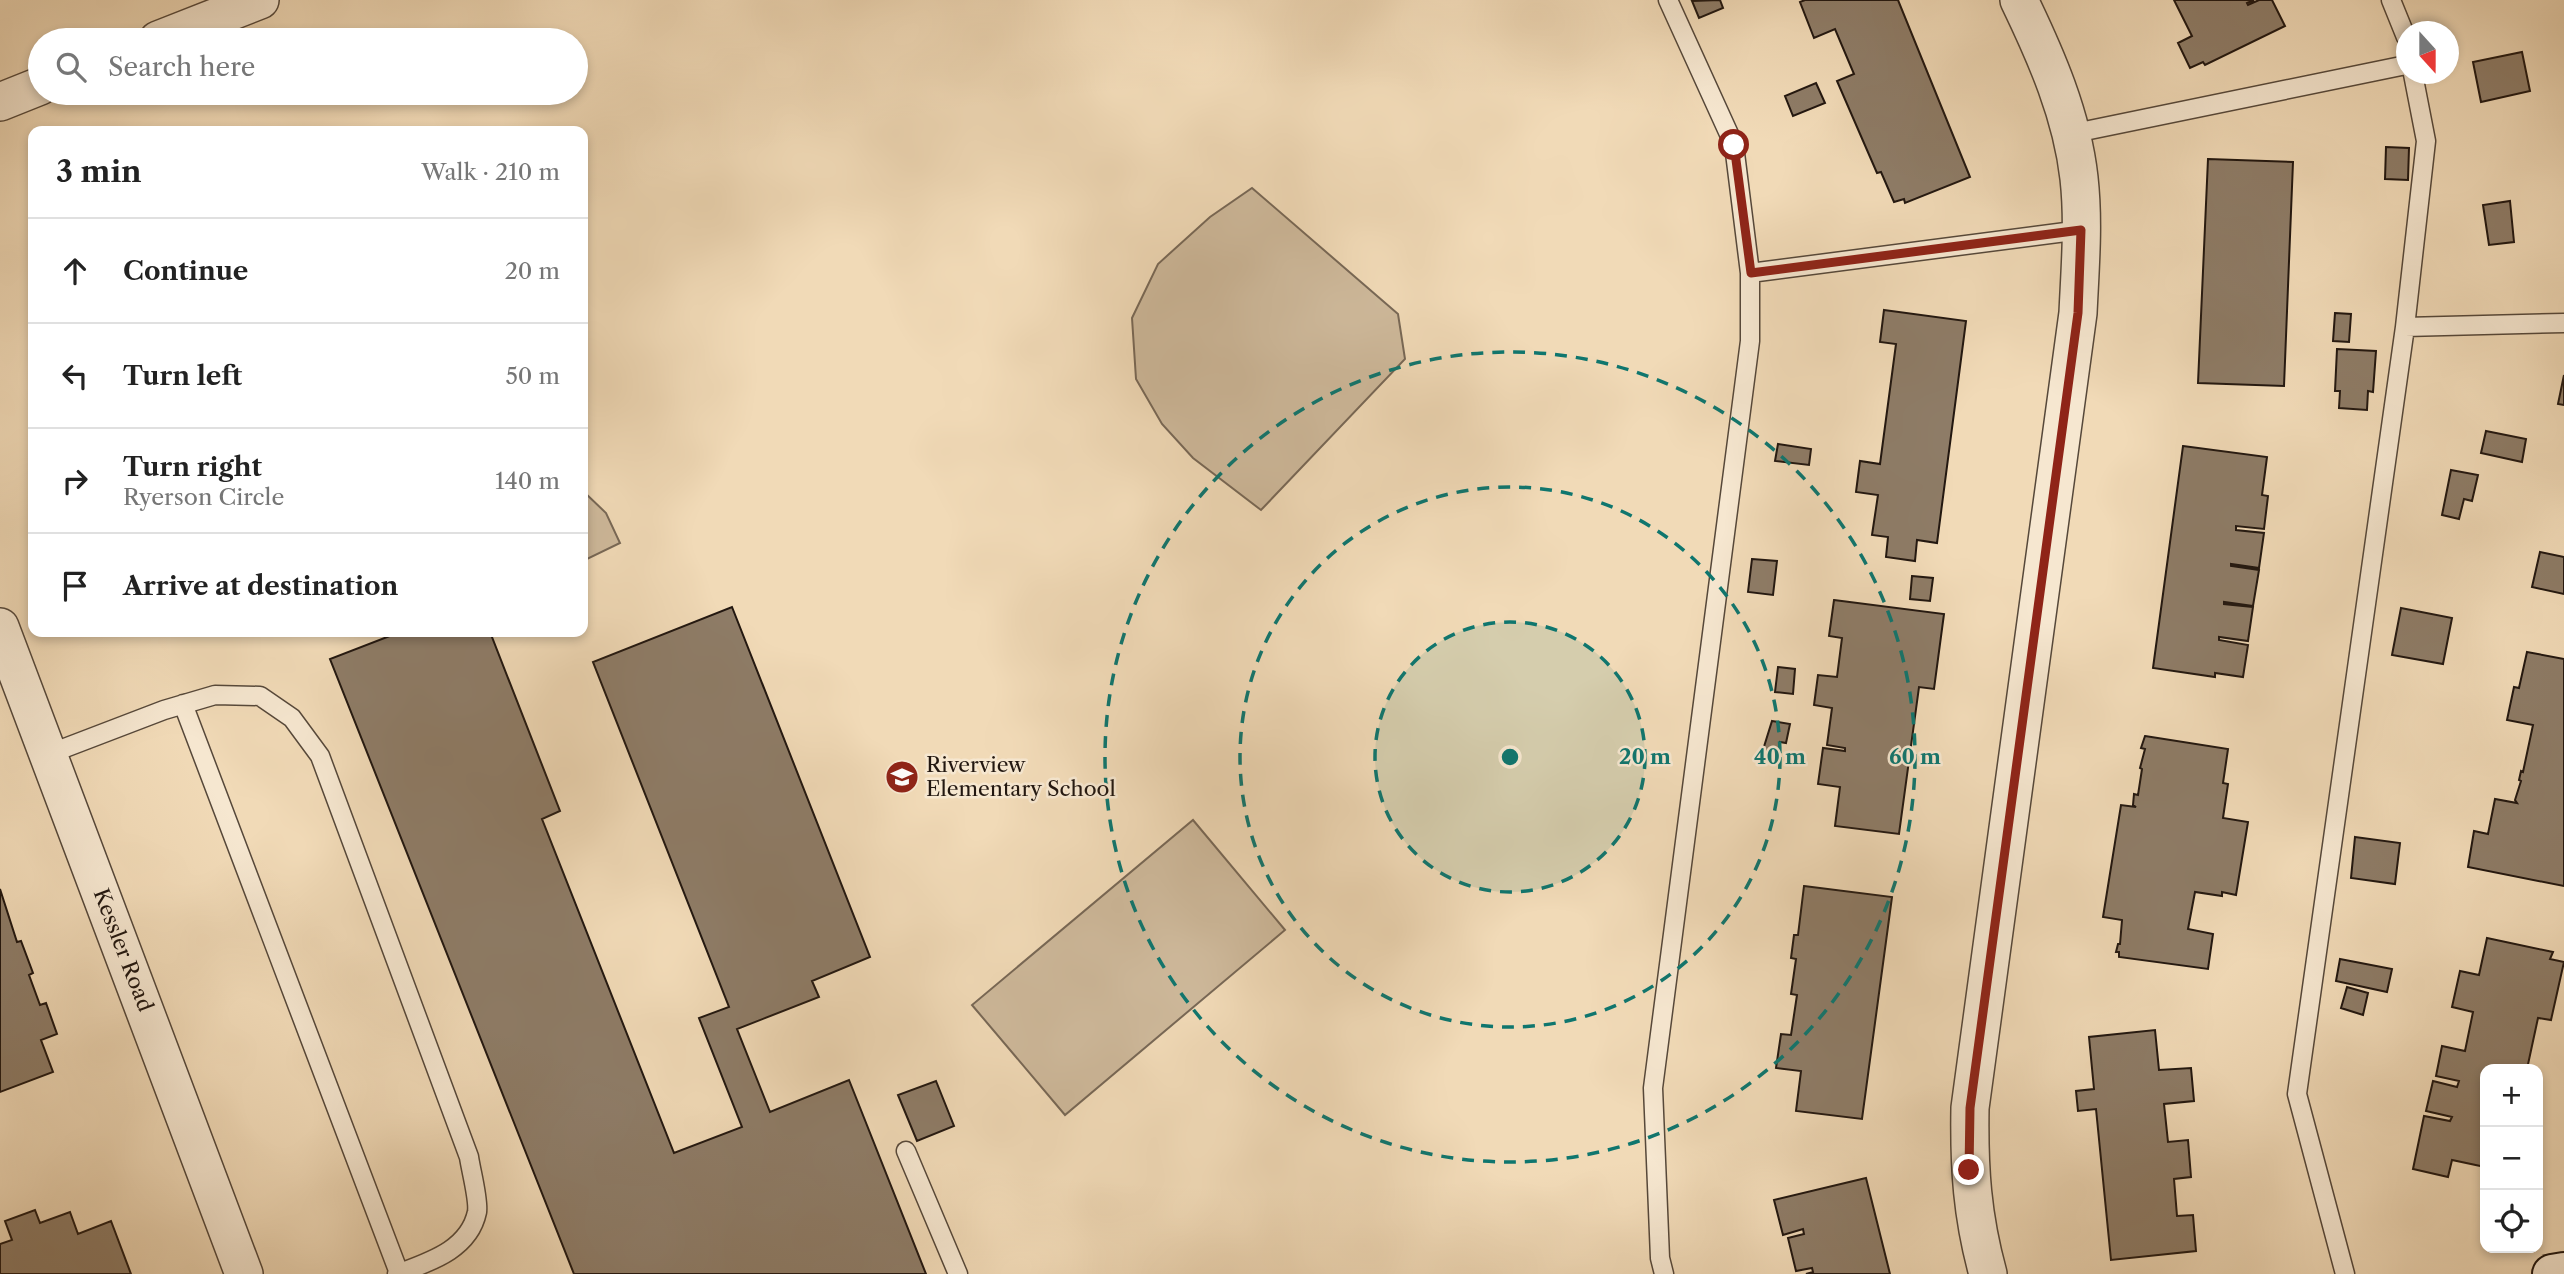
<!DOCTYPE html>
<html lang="en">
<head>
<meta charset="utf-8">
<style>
  body { margin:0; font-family:"Libre Caslon Text",serif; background:#f6f6f6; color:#222 }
  .controls { position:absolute; right:21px; bottom:21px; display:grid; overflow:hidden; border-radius:14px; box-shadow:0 4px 10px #0003 }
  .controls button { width:63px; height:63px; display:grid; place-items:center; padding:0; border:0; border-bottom:2px solid #e0e0e0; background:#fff; color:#222; font:35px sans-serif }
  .compass { position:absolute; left:2396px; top:21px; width:63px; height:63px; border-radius:50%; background:#fff; box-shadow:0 4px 10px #0003; rotate:159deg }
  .stop { position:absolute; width:21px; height:21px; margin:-16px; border:5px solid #8f2418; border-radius:50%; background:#fff }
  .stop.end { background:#8f2418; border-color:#fff; box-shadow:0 2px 7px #0008 }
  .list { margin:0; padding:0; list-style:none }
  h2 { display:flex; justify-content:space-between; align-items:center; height:91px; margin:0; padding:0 28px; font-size:30px }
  h2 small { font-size:23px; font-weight:400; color:#767676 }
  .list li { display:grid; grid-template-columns:46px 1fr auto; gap:21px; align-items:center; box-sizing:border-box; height:105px; padding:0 28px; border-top:2px solid #e0e0e0 }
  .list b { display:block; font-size:26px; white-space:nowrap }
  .list p { margin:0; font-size:23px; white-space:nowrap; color:#767676 }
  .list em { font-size:23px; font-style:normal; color:#767676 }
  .icon { flex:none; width:38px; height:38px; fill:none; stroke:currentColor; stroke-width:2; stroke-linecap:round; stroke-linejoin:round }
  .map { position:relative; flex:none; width:2564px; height:1274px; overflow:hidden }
  .search { position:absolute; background:#fff; box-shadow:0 4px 10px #0003; left:28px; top:28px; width:560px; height:77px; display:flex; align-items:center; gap:18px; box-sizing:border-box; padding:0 24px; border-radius:38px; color:#767676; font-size:26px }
  .panel { position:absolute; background:#fff; box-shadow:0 4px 10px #0003; left:28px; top:126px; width:560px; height:511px; border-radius:14px }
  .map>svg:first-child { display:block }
  .green { fill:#ceb99b; stroke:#786856; stroke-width:2 }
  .building { fill:#8e7c67; stroke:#221710; stroke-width:2 }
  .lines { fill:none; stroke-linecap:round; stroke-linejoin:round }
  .lane-casing { stroke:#56483a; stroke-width:21 }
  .street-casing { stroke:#56483a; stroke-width:40 }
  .secondary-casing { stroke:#221710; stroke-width:42 }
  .lane { stroke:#f6e7d0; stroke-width:18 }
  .street { stroke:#f6e7d0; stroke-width:37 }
  .secondary { stroke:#f6e7d0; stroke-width:38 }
  .route { stroke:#8f2418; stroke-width:9 }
  .ring { fill:none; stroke:#0f766e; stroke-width:3.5; stroke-dasharray:12 9 }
  .labels { text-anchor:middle; stroke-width:5; stroke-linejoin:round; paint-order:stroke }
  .poi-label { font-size:21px; fill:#221710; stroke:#f6e7d0; text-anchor:start }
  .street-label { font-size:21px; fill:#221710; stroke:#f6e7d0 }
  .centre { fill:#0f766e; stroke:#f6e7d0; stroke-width:3.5 }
  .ring-label { font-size:21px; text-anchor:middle; font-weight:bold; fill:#0f766e; stroke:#f6e7d0; stroke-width:5; stroke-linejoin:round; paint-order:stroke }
</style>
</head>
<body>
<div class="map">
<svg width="2564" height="1274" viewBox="0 0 2564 1274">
  <rect width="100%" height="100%" fill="#f1dab7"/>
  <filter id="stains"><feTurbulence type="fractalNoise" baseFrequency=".00286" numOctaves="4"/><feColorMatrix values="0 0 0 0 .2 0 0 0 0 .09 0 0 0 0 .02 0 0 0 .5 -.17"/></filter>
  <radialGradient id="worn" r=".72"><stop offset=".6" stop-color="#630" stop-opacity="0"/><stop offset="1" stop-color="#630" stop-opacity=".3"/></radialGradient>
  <path class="green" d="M1252 188 1398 314 1405 359 1261 510 1193 458 1162 424 1136 379 1132 318 1158 264 1210 217Z
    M583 491 606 513 620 543 583 561Z
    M1193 820 1285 930 1065 1115 972 1005Z"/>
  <path class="building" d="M1720 0 1723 8 1699 18 1692 1Z
    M1805 0H1898L1970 177 1905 203 1904 199 1894 202 1881 172 1877 173 1837 81 1854 74 1835 29 1814 38 1800 2Z
    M2174 0H2254L2247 3 2248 5 2259 0H2272L2285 26 2205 65 2203 62 2190 68 2178 43 2192 36Z
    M2522 52 2530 91 2481 102 2473 62Z
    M1816 83 1825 103 1793 116 1785 96Z
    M2386 147 2409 148 2408 180 2385 179Z
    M2208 159 2293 162 2284 386 2198 383Z
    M2510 201 2514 242 2489 245 2483 205Z
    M1884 310 1966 321 1937 543 1917 540 1915 561 1886 557 1888 537 1872 535 1878 495 1856 492 1860 461 1880 464 1896 344 1880 342Z
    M2335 313 2351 314 2349 342 2333 341Z
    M2337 349 2376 351 2373 392 2368 391 2367 410 2339 408 2340 391H2335Z
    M2564 375V405L2558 404Z
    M2486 431 2526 439 2522 462 2481 453Z
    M1778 444 1811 449 1809 465 1775 461Z
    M2183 446 2267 457 2262 495 2268 496 2264 529 2236 526V530L2264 533 2259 568 2231 564V566L2259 570 2253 606 2224 602V604L2253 607 2248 641 2219 637V640L2248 645 2243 677 2215 673V677L2153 668Z
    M2451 470 2478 475 2472 501 2464 499 2459 519 2442 515Z
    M2540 552 2564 557V594L2532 587Z
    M1752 559 1777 561 1773 595 1748 592Z
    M1912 576 1933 578 1930 601 1910 599Z
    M1834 600 1944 614 1934 689 1919 687 1899 834 1835 826 1840 787 1818 784 1823 748 1845 751V748L1827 745 1832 708 1814 705 1818 675 1837 677 1842 638 1829 636Z
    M732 607 870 957 812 981 819 997 737 1029 770 1112 849 1080 926 1274H574L330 659 400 632H490L560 811 542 819 674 1153 742 1127 699 1018 729 1007 593 662Z
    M2401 608 2452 618 2443 664 2392 655Z
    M2527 652 2564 659V886L2468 867 2474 831 2488 834 2495 799 2517 803 2515 800 2521 781 2519 780 2521 771 2523 772 2533 725 2507 720 2514 687 2519 688Z
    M1778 667 1795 669 1793 694 1775 692Z
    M1772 721 1790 724 1786 743 1780 742 1777 757 1762 753Z
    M2145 736 2228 749 2223 783 2228 784 2223 818 2248 822 2236 895 2222 892V896L2195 892 2188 929 2213 934 2208 969 2119 957V952H2116L2118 944H2120L2122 920 2103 917 2121 805 2136 807 2133 805 2134 794 2138 795 2142 769 2140 768 2145 749 2141 748Z
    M2355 837 2400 843 2395 884 2351 878Z
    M1804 886 1892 897 1862 1119 1796 1111 1801 1071 1776 1068 1781 1034 1791 1035 1797 995 1791 994 1796 959 1791 958 1794 935H1798Z
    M0 889 17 942 21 941 33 973 29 975 40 1005 46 1003 57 1034 41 1040 53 1072 0 1092Z
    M2487 938 2553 952 2550 959 2564 962 2551 1020 2538 1018 2527 1069H2485V1167L2452 1160 2448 1177 2413 1169 2424 1116 2450 1121 2452 1117 2426 1111 2433 1081 2457 1087 2459 1081 2436 1076 2442 1046 2465 1051 2473 1012 2452 1007 2460 971 2479 975Z
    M2340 959 2392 969 2387 992 2336 981Z
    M2347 987 2368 993 2363 1015 2341 1008Z
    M2155 1030 2159 1070 2191 1068 2194 1101 2164 1104 2168 1142 2188 1140 2191 1177 2174 1179 2177 1216 2193 1215 2196 1251 2111 1260 2096 1109 2078 1111 2076 1091 2094 1089 2089 1037Z
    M936 1081 954 1126 917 1141 898 1095Z
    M1866 1178 1890 1274H1806L1813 1272 1812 1268 1796 1271 1788 1238 1804 1234 1803 1229 1783 1235 1774 1200Z
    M35 1210 40 1223 70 1212 78 1234 111 1221 131 1274H0V1244L12 1240 5 1221Z"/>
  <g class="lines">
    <defs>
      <path id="lane" d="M2391 0 2406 37
        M2070 134 2406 65
        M1750 273 2081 230
        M2405 327 2564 323
        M183 704 399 1273
        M49 754 164 710 215 695 260 696 292 718 320 756 469 1157C471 1171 479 1200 477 1212 469 1250 429 1262 397 1274
        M906 1151 958 1274
        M1664 1274 1660 1258 1653 1088 1750 341V273L1734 145 1668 0
        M2345 1274 2297 1094 2405 327 2426 141 2413 74"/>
      <path id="street" d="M158 40 260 0
        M0 102 40 86
        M0 627 244 1274
        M1988 1274C1972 1216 1969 1168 1970 1108L2078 313C2080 269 2084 223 2079 178 2072 115 2046 56 2019 0"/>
      <path id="secondary" d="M2552 1274 2564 1272"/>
    </defs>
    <use href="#lane" class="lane-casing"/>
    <use href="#street" class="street-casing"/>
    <use href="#secondary" class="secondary-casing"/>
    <use href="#lane" class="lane"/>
    <use href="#street" class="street"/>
    <use href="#secondary" class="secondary"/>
  </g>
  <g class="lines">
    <path class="route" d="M1734 145 1751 273 2081 230 2078 313 1970 1108 1969 1170"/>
  </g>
  <circle cx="1510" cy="757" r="135" fill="#0f766e" fill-opacity=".12"/>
  <g class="ring">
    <circle cx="1510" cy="757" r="135"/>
    <circle cx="1510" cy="757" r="270"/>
    <circle cx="1510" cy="757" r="405"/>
  </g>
  <defs>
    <symbol id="school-disc" viewBox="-11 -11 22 22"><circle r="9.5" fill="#8f2418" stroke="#f6e7d0"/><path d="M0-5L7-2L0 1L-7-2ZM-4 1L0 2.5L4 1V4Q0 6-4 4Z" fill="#fff"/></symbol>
  </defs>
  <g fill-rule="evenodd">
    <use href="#school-disc" x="883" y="758" width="38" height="38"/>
  </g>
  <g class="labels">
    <g class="poi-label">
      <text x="926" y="772">Riverview<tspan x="926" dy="24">Elementary School</tspan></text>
    </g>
    <g class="street-label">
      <text transform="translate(123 950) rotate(69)" y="7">Kessler Road</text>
    </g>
  </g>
  <circle cx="1510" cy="757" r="10" class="centre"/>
  <g class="ring-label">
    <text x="1645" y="764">20 m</text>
    <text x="1780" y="764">40 m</text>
    <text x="1915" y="764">60 m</text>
  </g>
  <rect width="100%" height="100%" filter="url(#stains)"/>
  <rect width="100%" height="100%" fill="url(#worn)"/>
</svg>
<div class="controls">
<button>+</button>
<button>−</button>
<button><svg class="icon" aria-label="locate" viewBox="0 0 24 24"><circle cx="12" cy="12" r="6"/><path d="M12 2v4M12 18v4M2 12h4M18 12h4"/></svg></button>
</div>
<svg class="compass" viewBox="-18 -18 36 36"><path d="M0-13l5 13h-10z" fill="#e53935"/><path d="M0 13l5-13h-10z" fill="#767676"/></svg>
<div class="stop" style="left:1734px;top:145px"></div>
<div class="stop end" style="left:1969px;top:1170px"></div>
<div class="search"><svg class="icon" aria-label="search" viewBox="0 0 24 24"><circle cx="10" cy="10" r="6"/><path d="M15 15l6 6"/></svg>Search here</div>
<section class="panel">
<h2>3 min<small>Walk · 210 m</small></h2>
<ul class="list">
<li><svg class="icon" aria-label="ahead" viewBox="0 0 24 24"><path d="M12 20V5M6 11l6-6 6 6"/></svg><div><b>Continue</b></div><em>20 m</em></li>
<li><svg class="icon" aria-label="left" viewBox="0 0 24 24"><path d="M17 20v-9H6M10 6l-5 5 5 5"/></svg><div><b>Turn left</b></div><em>50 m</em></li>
<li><svg class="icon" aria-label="right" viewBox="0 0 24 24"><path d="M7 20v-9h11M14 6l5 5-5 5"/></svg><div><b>Turn right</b><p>Ryerson Circle</p></div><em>140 m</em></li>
<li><svg class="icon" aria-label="arrive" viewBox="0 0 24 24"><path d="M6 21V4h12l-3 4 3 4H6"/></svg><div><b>Arrive at destination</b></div></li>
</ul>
</section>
</div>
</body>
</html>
